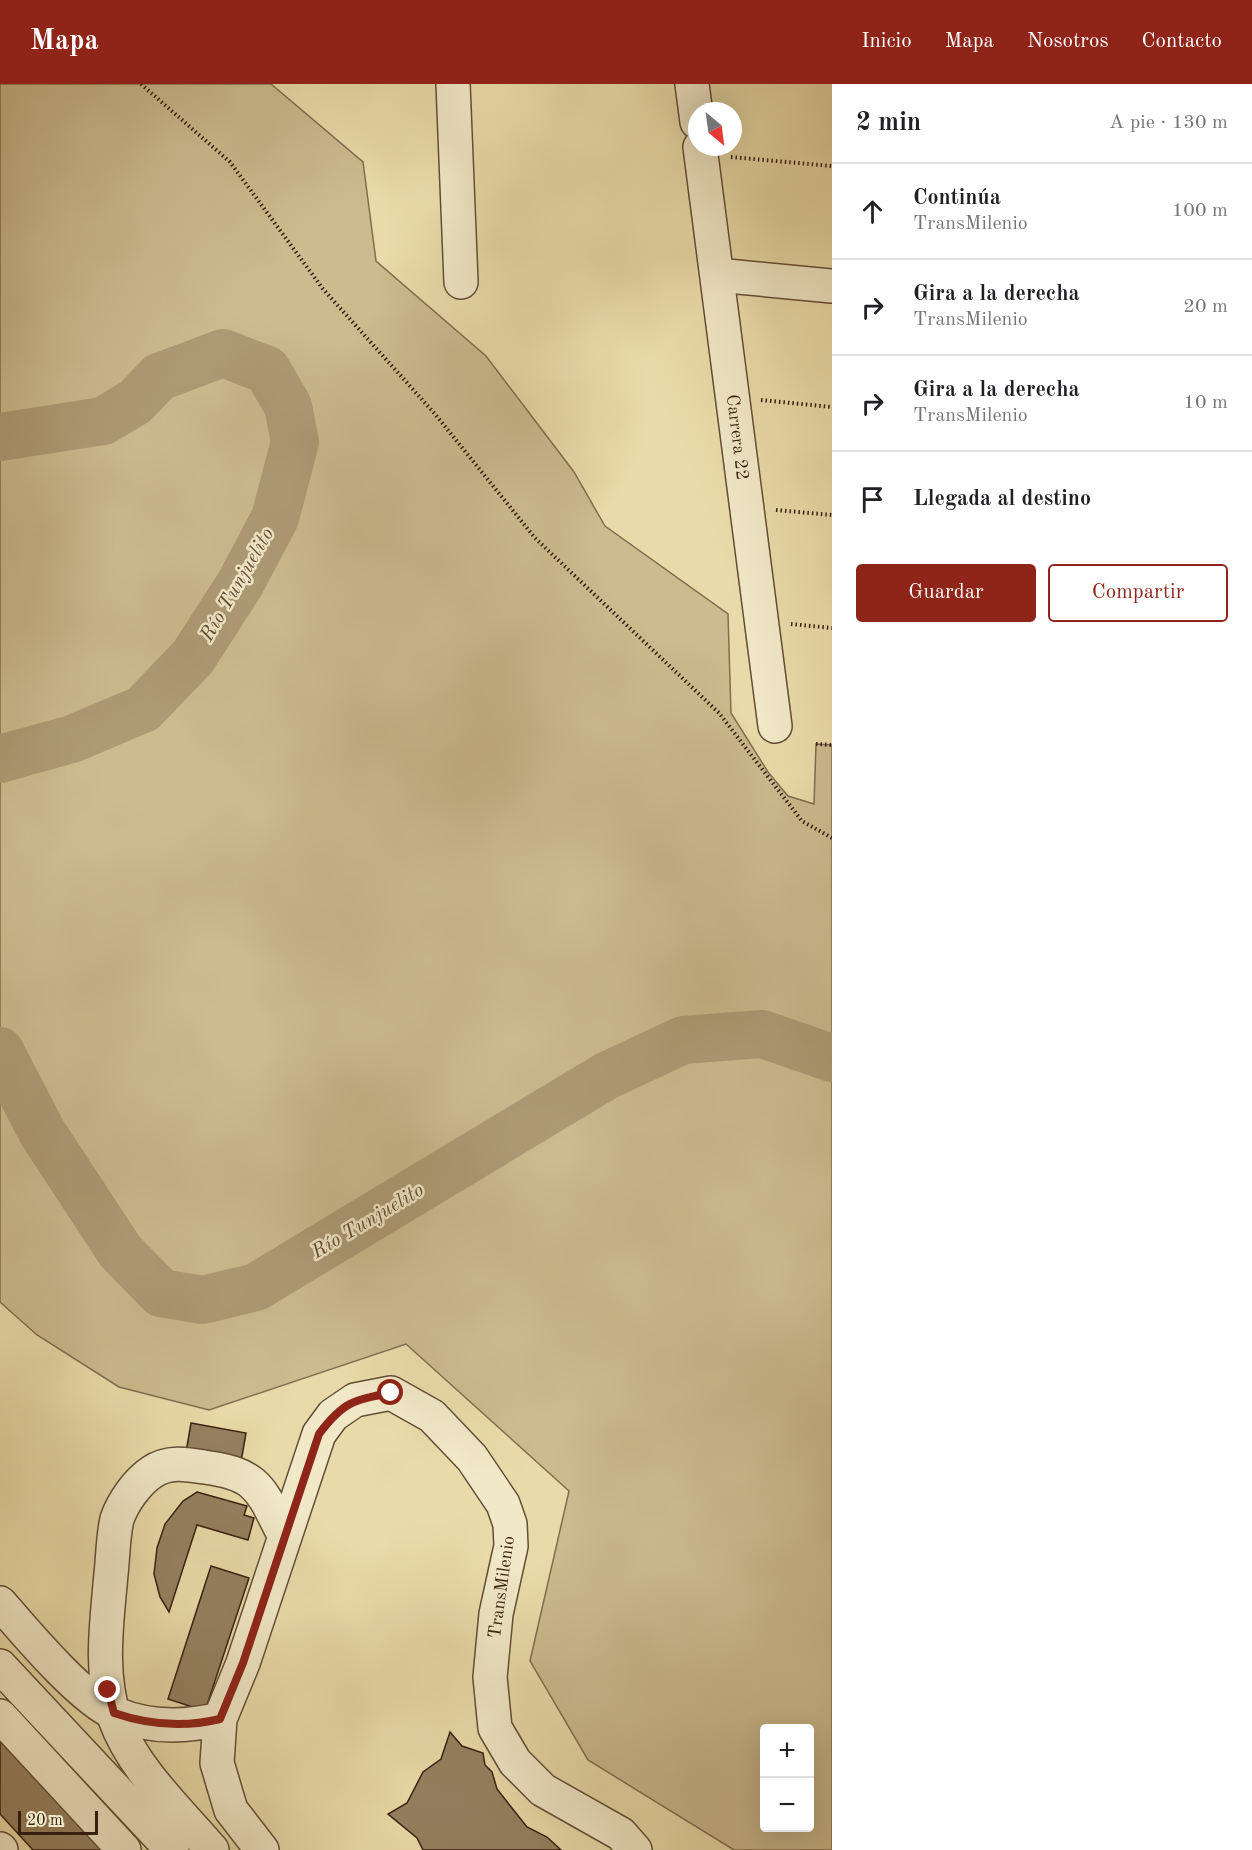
<!DOCTYPE html>
<html lang="es">
<head>
<meta charset="utf-8">
<style>
  body { margin:0; font-family:"Old Standard TT",serif; background:#f6f6f6; color:#202124 }
  .controls { position:absolute; right:18px; bottom:18px; display:grid; overflow:hidden; border-radius:6px; box-shadow:0 6px 24px #0002 }
  .controls button { width:54px; height:54px; display:grid; place-items:center; padding:0; border:0; border-bottom:2px solid #e0e0e0; background:#fff; color:#202124; font:30px sans-serif }
  .compass { position:absolute; left:688px; top:18px; width:54px; height:54px; border-radius:50%; background:#fff; box-shadow:0 6px 24px #0002; rotate:151deg }
  .scale { position:absolute; left:18px; bottom:15px; width:80px; box-sizing:border-box; padding-left:6px; border:3px solid #381f10; border-top:0; font-size:16px; line-height:21px; white-space:nowrap; color:#381f10; -webkit-text-stroke:4px #f1e8c7; paint-order:stroke }
  .stop { position:absolute; width:18px; height:18px; margin:-14px; border:4px solid #8f2418; border-radius:50%; background:#fff }
  .stop.end { background:#8f2418; border-color:#fff; box-shadow:0 2px 6px #0008 }
  .list { margin:0; padding:0; list-style:none }
  h2 { display:flex; justify-content:space-between; align-items:center; height:78px; margin:0; padding:0 24px; font-size:26px }
  h2 small { font-size:20px; font-weight:400; color:#757577 }
  .list li { display:grid; grid-template-columns:39px 1fr auto; gap:18px; align-items:center; box-sizing:border-box; height:96px; padding:0 24px; border-top:2px solid #e0e0e0 }
  .list b { display:block; font-size:22px; white-space:nowrap }
  .list p { margin:0; font-size:20px; white-space:nowrap; color:#757577 }
  .list em { font-size:20px; font-style:normal; color:#757577 }
  .actions { display:flex; gap:12px; padding:18px 24px }
  .actions a { flex:1; padding:14px 0; border:2px solid #8f2418; border-radius:6px; text-align:center; font-size:21px; color:#8f2418 }
  .actions .main { background:#8f2418; color:#fff }
  .icon { flex:none; width:33px; height:33px; fill:none; stroke:currentColor; stroke-width:2; stroke-linecap:round; stroke-linejoin:round }
  .map { position:relative; flex:none; width:832px; height:1766px; overflow:hidden }
  header { display:flex; align-items:center; gap:36px; box-sizing:border-box; height:84px; padding:0 30px; background:#8f2418; color:#fff }
  header strong { font-size:28px }
  nav { display:flex; gap:33px; margin-inline-start:auto; font-size:21px }
  main { display:flex }
  aside { flex:1; background:#fff }
  .map>svg:first-child { display:block }
  .green { fill:#cbbb8f; stroke:#826d50; stroke-width:1.5; fill-rule:evenodd }
  .lines { fill:none; stroke-linecap:round; stroke-linejoin:round }
  .river { stroke:#ad9b75; stroke-width:48 }
  .building { fill:#948160; stroke:#381f10; stroke-width:1.5 }
  .minor-casing { stroke:#644e36; stroke-width:36 }
  .path { stroke:#381f10; stroke-width:4; stroke-dasharray:1.5 3; stroke-linecap:butt }
  .minor { stroke:#f1e8c7; stroke-width:33 }
  .route { stroke:#8f2418; stroke-width:8 }
  .labels { text-anchor:middle; stroke-width:5; stroke-linejoin:round; paint-order:stroke }
  .street-label { font-size:18px; fill:#381f10; stroke:#f1e8c7 }
  .water-label { font-size:20px; font-style:italic; fill:#614a33; stroke:#f1e8c7 }
</style>
</head>
<body>
<header>
<strong>Mapa</strong>
<nav><a>Inicio</a><a>Mapa</a><a>Nosotros</a><a>Contacto</a></nav>
</header>
<main>
<div class="map">
<svg width="832" height="1766" viewBox="0 0 832 1766">
  <rect width="100%" height="100%" fill="#e9dba9"/>
  <filter id="stains"><feTurbulence type="fractalNoise" baseFrequency=".00333" numOctaves="4"/><feColorMatrix values="0 0 0 0 .2 0 0 0 0 .09 0 0 0 0 .02 0 0 0 .5 -.17"/></filter>
  <radialGradient id="worn" r=".72"><stop offset=".6" stop-color="#630" stop-opacity="0"/><stop offset="1" stop-color="#630" stop-opacity=".3"/></radialGradient>
  <path class="green" d="M0 0H271L363 78 376 177 486 272 574 388 605 442 728 530 731 629 768 688 788 712 814 720 816 660 832 661V1766H734L588 1676 530 1577 569 1407 406 1260 209 1326 119 1303 37 1251 0 1218ZM764 1644H810V1744H764Z"/>
  <g class="lines">
    <path class="river" d="M0 353 103 337 135 318 159 293 223 269 267 286 288 322 295 358 275 434 240 500 193 573 143 625 72 655 0 675
      M0 967 42 1048 120 1167 161 1209 203 1216 256 1203 606 992 683 956 762 950 832 974"/>
  </g>
  <path class="building" d="M191 1339 246 1349 240 1384 185 1374Z
    M197 1408 247 1422 244 1431 254 1434 248 1456 197 1441 169 1528 160 1513 154 1490 157 1464 165 1440 183 1417Z
    M211 1482 249 1494 205 1627 168 1615Z
    M0 1648 107 1766H33L0 1730Z
    M0 1648 107 1766H33L0 1730Z
    M450 1648 462 1662 483 1669 485 1681 492 1688 497 1705 527 1743 547 1753 561 1766H423L417 1754 388 1730 407 1719 423 1688 441 1675Z"/>
  <g class="lines">
    <defs>
      <path id="minor" d="M453 0 461 198
        M692 0 697 38
        M700 63 775 642
        M717 191 832 202
        M0 1519C26 1549 81 1615 116 1630 149 1644 186 1643 220 1635
        M0 1582 172 1766
        M0 1632 124 1766
        M0 1765 1 1766
        M212 1766C178 1726 133 1685 115 1635 99 1589 107 1537 111 1490 113 1472 113 1452 117 1435 123 1418 137 1398 152 1388 168 1377 186 1380 204 1383 259 1390 261 1406 284 1451
        M262 1766 231 1726 217 1679 220 1635 243 1579 319 1350 333 1331 355 1316 391 1309 432 1332 472 1374 503 1420 510 1440 511 1462 496 1530 490 1593 495 1644 515 1678 543 1706 621 1750 635 1766"/>
    </defs>
    <use href="#minor" class="minor-casing"/>
    <path class="path" d="M141 0 230 78 323 205 435 330 535 454 719 629 802 737 832 754
      M731 73 832 82
      M761 316 832 323
      M776 426 832 431
      M791 540 832 544
      M816 660 832 661"/>
    <use href="#minor" class="minor"/>
  </g>
  <g class="lines">
    <path class="route" d="M108 1606 114 1629C149 1641 183 1644 220 1635L243 1579 319 1350C343 1318 353 1316 391 1309"/>
  </g>
  <g class="labels">
    <g class="street-label">
      <text transform="translate(738 353) rotate(83)" y="6">Carrera 22</text>
      <text transform="translate(501 1503) rotate(-82)" y="6">TransMilenio</text>
    </g>
    <g class="water-label">
      <text transform="translate(236 500) rotate(-60)" y="7">Río Tunjuelito</text>
      <text transform="translate(367 1136) rotate(-31)" y="7">Río Tunjuelito</text>
    </g>
  </g>
  <rect width="100%" height="100%" filter="url(#stains)"/>
  <rect width="100%" height="100%" fill="url(#worn)"/>
</svg>
<div class="controls">
<button>+</button>
<button>−</button>
</div>
<svg class="compass" viewBox="-18 -18 36 36"><path d="M0-13l5 13h-10z" fill="#e53935"/><path d="M0 13l5-13h-10z" fill="#757577"/></svg>
<div class="scale">20 m</div>
<div class="stop" style="left:391px;top:1309px"></div>
<div class="stop end" style="left:108px;top:1606px"></div>
</div>
<aside>
<h2>2 min<small>A pie · 130 m</small></h2>
<ul class="list">
<li><svg class="icon" aria-label="ahead" viewBox="0 0 24 24"><path d="M12 20V5M6 11l6-6 6 6"/></svg><div><b>Continúa</b><p>TransMilenio</p></div><em>100 m</em></li>
<li><svg class="icon" aria-label="right" viewBox="0 0 24 24"><path d="M7 20v-9h11M14 6l5 5-5 5"/></svg><div><b>Gira a la derecha</b><p>TransMilenio</p></div><em>20 m</em></li>
<li><svg class="icon" aria-label="right" viewBox="0 0 24 24"><path d="M7 20v-9h11M14 6l5 5-5 5"/></svg><div><b>Gira a la derecha</b><p>TransMilenio</p></div><em>10 m</em></li>
<li><svg class="icon" aria-label="arrive" viewBox="0 0 24 24"><path d="M6 21V4h12l-3 4 3 4H6"/></svg><div><b>Llegada al destino</b></div></li>
</ul>
<div class="actions"><a class="main">Guardar</a><a>Compartir</a></div>
</aside>
</main>
</body>
</html>
